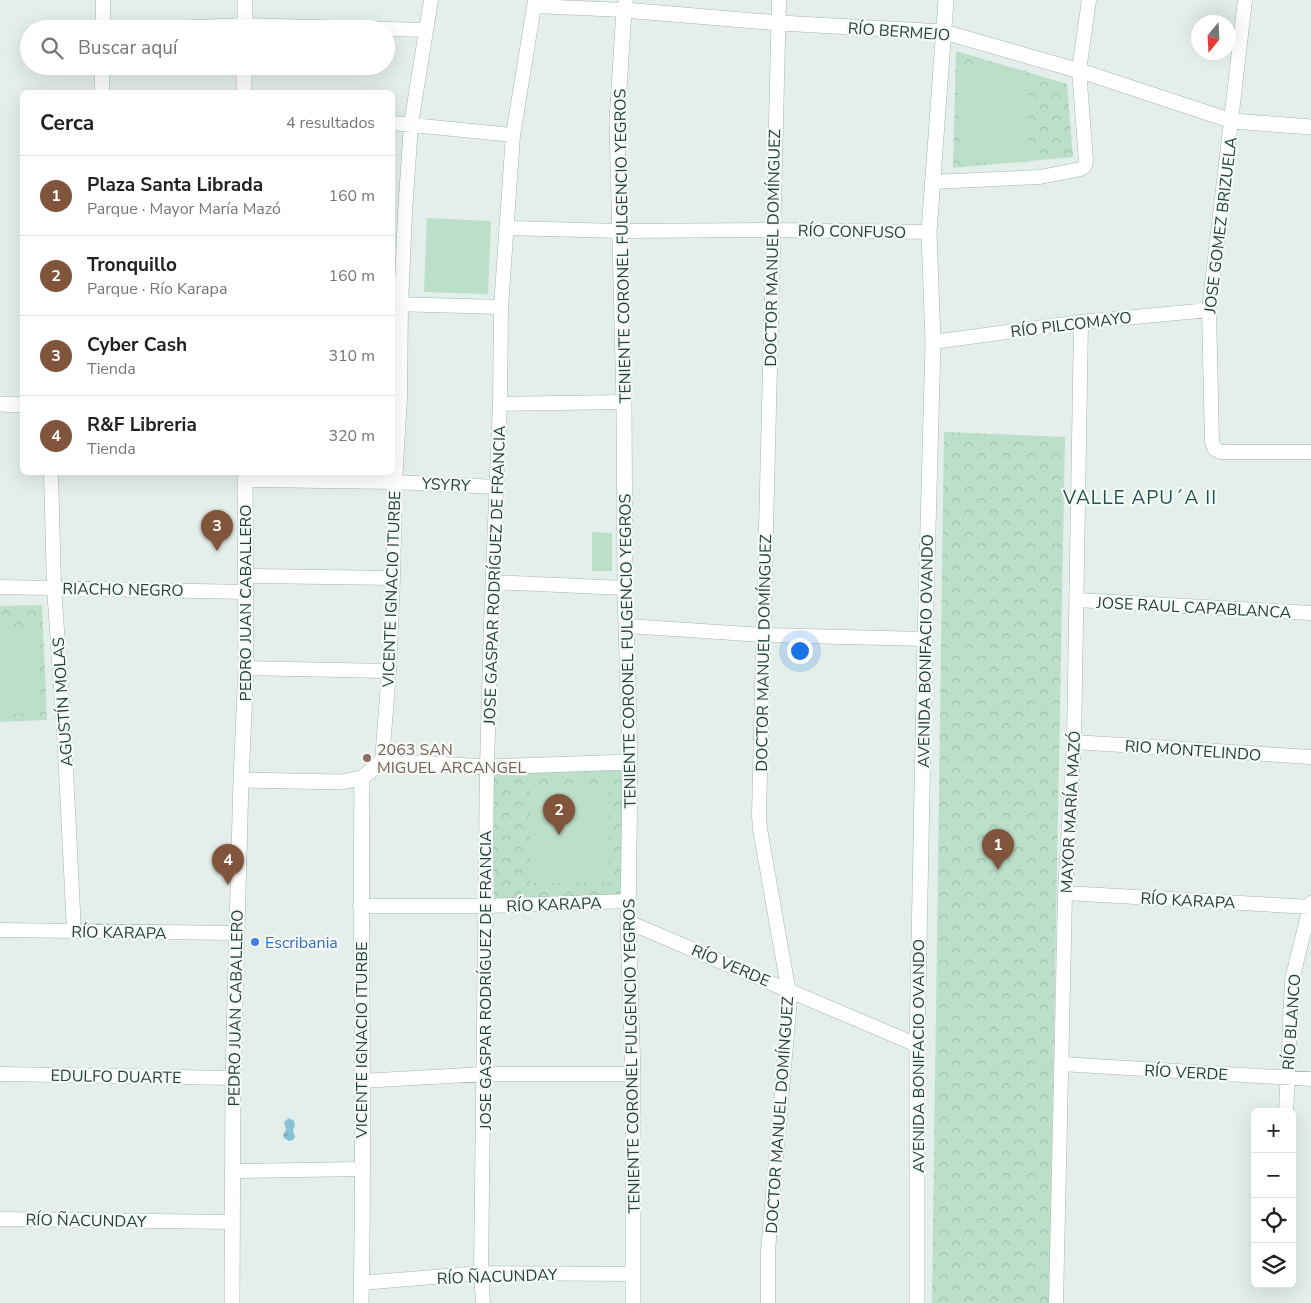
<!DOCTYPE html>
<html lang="es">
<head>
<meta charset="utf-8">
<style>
  body { margin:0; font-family:"Nunito Sans",sans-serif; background:#f6f6f6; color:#222 }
  .controls { position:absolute; right:15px; bottom:15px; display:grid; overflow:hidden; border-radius:8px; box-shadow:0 5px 20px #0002 }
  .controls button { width:45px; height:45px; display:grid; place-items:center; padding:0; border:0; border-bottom:1px solid #e0e0e0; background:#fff; color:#222; font:25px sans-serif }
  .compass { position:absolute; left:1191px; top:15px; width:45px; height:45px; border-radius:50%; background:#fff; box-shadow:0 5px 20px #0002; rotate:198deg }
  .you { position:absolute; left:799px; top:650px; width:18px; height:18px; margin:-12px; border:4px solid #fff; border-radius:50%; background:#1a73e8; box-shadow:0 0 0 8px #1a73e833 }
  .badge { display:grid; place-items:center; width:32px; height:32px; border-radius:50%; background:#81543c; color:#fff; font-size:16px; font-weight:700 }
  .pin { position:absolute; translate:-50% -41px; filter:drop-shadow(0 1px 2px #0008) }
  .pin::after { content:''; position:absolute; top:26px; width:18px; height:15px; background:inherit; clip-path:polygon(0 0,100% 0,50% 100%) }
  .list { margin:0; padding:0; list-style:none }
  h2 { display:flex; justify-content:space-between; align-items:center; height:65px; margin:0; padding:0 20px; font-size:21px }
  h2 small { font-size:16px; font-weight:400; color:#767676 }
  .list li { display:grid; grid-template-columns:32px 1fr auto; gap:15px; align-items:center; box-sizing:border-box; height:80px; padding:0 20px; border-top:1px solid #e0e0e0 }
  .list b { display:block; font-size:19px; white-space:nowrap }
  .list p { margin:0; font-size:16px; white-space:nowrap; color:#767676 }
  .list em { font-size:16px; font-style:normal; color:#767676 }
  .icon { flex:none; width:28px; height:28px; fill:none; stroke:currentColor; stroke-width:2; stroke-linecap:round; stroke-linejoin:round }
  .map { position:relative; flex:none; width:1311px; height:1303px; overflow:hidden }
  .search { position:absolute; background:#fff; box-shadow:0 5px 20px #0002; left:20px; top:20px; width:375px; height:55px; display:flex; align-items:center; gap:12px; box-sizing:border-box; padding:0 18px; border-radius:28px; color:#767676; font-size:19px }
  .panel { position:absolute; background:#fff; box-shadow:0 5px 20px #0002; left:20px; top:90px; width:375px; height:385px; border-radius:8px }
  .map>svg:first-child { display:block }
  .park { fill:url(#park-crowns) }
  .pitch { fill:#bcdfc9 }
  .water { fill:url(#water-ripples) }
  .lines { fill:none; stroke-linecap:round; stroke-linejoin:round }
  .minor-casing { stroke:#a6b6b2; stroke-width:15 }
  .tertiary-casing { stroke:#a6b6b2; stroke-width:16 }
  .secondary-casing { stroke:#a2bab4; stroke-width:16 }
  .minor { stroke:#fff; stroke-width:14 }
  .tertiary { stroke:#fff; stroke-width:15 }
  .secondary { stroke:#fff; stroke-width:15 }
  .education-dot { fill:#8d6e63; stroke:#f5faf8; stroke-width:2 }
  .shop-dot { fill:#3f7fe0; stroke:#f5faf8; stroke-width:2 }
  .labels { text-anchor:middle; stroke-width:4.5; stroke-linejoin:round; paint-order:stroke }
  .street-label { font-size:16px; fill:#23403b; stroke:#f5faf8 }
  .education-label { font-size:16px; fill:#785e54; stroke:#f5faf8; text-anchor:start }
  .shop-label { font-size:16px; fill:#366cbe; stroke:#f5faf8; text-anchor:start }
  .quarter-label { font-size:19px; letter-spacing:1px; fill:#1e534b; stroke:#f5faf8 }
</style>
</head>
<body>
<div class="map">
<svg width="1311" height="1303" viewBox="0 0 1311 1303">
  <defs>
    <pattern id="park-crowns" width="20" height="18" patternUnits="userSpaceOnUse" patternTransform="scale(1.25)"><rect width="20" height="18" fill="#bcdfc9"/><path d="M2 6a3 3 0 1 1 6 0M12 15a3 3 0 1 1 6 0" fill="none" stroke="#a1c0ae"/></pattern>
    <pattern id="water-ripples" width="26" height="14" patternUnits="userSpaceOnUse" patternTransform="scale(1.25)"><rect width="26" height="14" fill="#8bc1d4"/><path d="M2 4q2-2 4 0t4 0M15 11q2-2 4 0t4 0" fill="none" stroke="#719ead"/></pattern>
  </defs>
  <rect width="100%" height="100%" fill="#e4eeea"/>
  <path class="park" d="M956 51 1067 84 1073 157 953 168Z
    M944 432 1065 437 1049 1303H932Z
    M42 605 47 720 0 722V606Z
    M625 770 624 897 494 900 493 773Z"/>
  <path class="pitch" d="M1027 70 1029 162 960 163 958 71Z
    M427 218 491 221 488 294 424 292Z
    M592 532 612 533V571H592Z
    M39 628 41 713 0 714V629Z
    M530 785H609V883H530Z"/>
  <path class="water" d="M289 1118 294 1121 295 1125 293 1130 295 1137 293 1140 289 1141 284 1138 283 1135 286 1130 284 1122Z"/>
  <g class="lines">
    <defs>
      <path id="minor" d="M1245 0 1209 310 1212 442 1215 449 1221 452H1311
        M534 6 624 10 626 0
        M103 29V0
        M148 29 246 25 383 29
        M386 29 426 30
        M102 92V66
        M392 123 513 135
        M932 182 1040 177 1081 169 1085 166 1086 161 1079 70 1089 0
        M506 228 620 231 773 230 929 232
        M393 304 501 307
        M933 342 1081 322 1209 310
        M500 404 624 402
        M51 472 54 587 64 730 74 931
        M245 480 395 482 497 487
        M246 576 393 578
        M493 582 625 588
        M0 587 247 592
        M1077 600 1311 613
        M627 626 763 635 925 639
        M246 668 389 671
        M1074 742 1311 757
        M382 761 389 671 393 578 395 482 400 398 401 304 405 212 411 124 431 0
        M1065 893 1310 907
        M360 906H485L628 901
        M628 922 917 1045
        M0 930 237 933
        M1061 1064 1311 1079
        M0 1074 233 1078
        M361 1081 485 1074H633
        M1286 1112 1292 980 1311 903
        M232 1171 362 1169
        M0 1219 232 1222
        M361 1283 481 1273 633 1274
        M483 1303 481 1273 487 767 491 622 500 404 501 307 513 135 535 0
        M768 1303V1251L790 999 760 829 759 815 779 0
        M1056 1303 1065 893 1074 742 1081 322"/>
      <path id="tertiary" d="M245 0V29
        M244 92V66
        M0 404 22 405
        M241 780 341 782 362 778 382 761 487 767 630 762
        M232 1303 233 1078 241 780 246 668 245 472
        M361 1303C365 1128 360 953 362 778
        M633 1303V1074L628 922 630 762 625 588 624 402 617 121 624 10 779 23 944 32 1090 74 1232 121 1311 127"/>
      <path id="secondary" d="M917 1303V1045L925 639 933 342 929 232 946 0"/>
    </defs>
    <use href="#minor" class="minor-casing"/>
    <use href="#tertiary" class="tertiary-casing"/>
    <use href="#secondary" class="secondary-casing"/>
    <use href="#minor" class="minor"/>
    <use href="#tertiary" class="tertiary"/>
    <use href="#secondary" class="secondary"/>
  </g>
  <circle class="education-dot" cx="367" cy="758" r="5"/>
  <circle class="shop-dot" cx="255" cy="942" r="5"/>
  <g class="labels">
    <g class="street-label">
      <text transform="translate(899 31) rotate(4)" y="6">RÍO BERMEJO</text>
      <text transform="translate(1220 225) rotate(-83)" y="6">JOSE GOMEZ BRIZUELA</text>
      <text transform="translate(852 231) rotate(1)" y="6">RÍO CONFUSO</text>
      <text transform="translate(622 246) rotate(-91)" y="6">TENIENTE CORONEL FULGENCIO YEGROS</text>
      <text transform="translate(772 248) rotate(-89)" y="6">DOCTOR MANUEL DOMÍNGUEZ</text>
      <text transform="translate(1071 324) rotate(-7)" y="6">RÍO PILCOMAYO</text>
      <text transform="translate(446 484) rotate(3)" y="6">YSYRY</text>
      <text transform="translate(494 575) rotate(-88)" y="6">JOSE GASPAR RODRÍGUEZ DE FRANCIA</text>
      <text transform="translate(123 589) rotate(1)" y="6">RIACHO NEGRO</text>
      <text transform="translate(391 589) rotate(-88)" y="6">VICENTE IGNACIO ITURBE</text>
      <text transform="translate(245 603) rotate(-90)" y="6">PEDRO JUAN CABALLERO</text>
      <text transform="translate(1194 607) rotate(3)" y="6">JOSE RAUL CAPABLANCA</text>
      <text transform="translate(627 651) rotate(-91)" y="6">TENIENTE CORONEL FULGENCIO YEGROS</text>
      <text transform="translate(925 651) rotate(-89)" y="6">AVENIDA BONIFACIO OVANDO</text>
      <text transform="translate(763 653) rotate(-89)" y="6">DOCTOR MANUEL DOMÍNGUEZ</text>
      <text transform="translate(62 702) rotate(-94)" y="6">AGUSTÍN MOLAS</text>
      <text transform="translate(1193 750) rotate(4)" y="6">RIO MONTELINDO</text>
      <text transform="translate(1070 812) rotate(-87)" y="6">MAYOR MARÍA MAZÓ</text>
      <text transform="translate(1188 900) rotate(3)" y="6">RÍO KARAPA</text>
      <text transform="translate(554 904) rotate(-2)" y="6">RÍO KARAPA</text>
      <text transform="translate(119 932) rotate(1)" y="6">RÍO KARAPA</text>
      <text transform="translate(731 965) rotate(23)" y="6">RÍO VERDE</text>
      <text transform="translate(485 980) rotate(-90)" y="6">JOSE GASPAR RODRÍGUEZ DE FRANCIA</text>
      <text transform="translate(235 1008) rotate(-89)" y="6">PEDRO JUAN CABALLERO</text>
      <text transform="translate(1291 1022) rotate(-86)" y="6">RÍO BLANCO</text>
      <text transform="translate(361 1040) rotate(-90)" y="6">VICENTE IGNACIO ITURBE</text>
      <text transform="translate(631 1056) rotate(-91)" y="6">TENIENTE CORONEL FULGENCIO YEGROS</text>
      <text transform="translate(918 1056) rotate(-90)" y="6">AVENIDA BONIFACIO OVANDO</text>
      <text transform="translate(1186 1072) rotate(3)" y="6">RÍO VERDE</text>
      <text transform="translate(116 1076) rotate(1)" y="6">EDULFO DUARTE</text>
      <text transform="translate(779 1115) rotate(-86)" y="6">DOCTOR MANUEL DOMÍNGUEZ</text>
      <text transform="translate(86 1220) rotate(1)" y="6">RÍO ÑACUNDAY</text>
      <text transform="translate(497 1276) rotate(-2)" y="6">RÍO ÑACUNDAY</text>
    </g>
    <g class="education-label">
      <text x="377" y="755">2063 SAN<tspan x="377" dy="18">MIGUEL ARCANGEL</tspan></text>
    </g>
    <g class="shop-label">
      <text x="265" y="948">Escribania</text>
    </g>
    <g class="quarter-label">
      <text x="1140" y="504">VALLE APU´A II</text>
    </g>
  </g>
</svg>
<div class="controls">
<button>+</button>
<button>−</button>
<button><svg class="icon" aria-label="locate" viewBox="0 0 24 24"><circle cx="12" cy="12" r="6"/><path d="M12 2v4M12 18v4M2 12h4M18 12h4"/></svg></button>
<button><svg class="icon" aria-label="layers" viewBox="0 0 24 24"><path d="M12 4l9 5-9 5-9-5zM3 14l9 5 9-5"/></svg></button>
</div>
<svg class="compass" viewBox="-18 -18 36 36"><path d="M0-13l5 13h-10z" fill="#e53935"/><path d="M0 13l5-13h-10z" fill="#767676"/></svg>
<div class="you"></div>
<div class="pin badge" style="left:998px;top:870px">1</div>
<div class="pin badge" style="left:559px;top:835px">2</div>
<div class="pin badge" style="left:217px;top:551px">3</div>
<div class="pin badge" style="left:228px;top:885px">4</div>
<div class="search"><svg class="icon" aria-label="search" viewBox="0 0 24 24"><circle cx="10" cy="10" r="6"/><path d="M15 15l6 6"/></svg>Buscar aquí</div>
<section class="panel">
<h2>Cerca<small>4 resultados</small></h2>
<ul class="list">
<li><span class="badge">1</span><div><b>Plaza Santa Librada</b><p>Parque · Mayor María Mazó</p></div><em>160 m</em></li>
<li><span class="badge">2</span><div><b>Tronquillo</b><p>Parque · Río Karapa</p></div><em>160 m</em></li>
<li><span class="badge">3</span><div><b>Cyber Cash</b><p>Tienda</p></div><em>310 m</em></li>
<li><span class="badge">4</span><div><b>R&amp;F Libreria</b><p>Tienda</p></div><em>320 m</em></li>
</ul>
</section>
</div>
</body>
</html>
